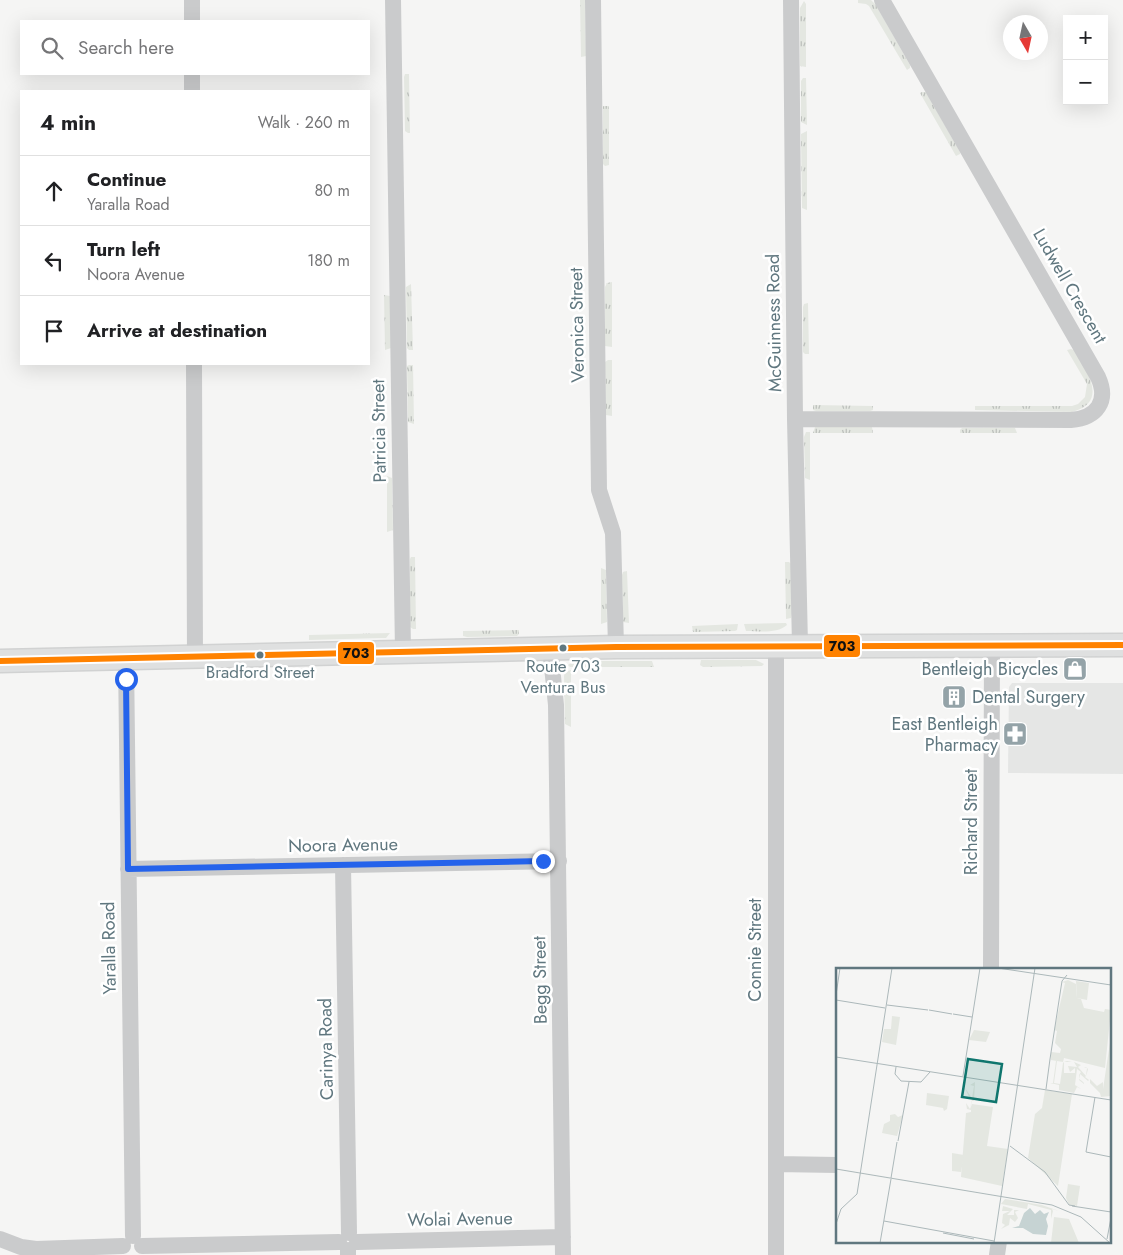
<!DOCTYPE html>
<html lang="en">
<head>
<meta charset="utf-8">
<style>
  body { margin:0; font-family:Jost,sans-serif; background:#f2f2f2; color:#202124 }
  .controls { position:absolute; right:15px; top:15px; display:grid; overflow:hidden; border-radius:0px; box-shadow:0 5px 20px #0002 }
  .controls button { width:45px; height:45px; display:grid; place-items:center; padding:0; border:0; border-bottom:1px solid #e0e0e0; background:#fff; color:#202124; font:25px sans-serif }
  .compass { position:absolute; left:1003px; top:15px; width:45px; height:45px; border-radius:50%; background:#fff; box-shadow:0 5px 20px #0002; rotate:171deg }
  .stop { position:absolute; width:15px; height:15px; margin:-11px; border:4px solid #2563eb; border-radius:50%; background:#fff }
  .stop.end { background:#2563eb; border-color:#fff; box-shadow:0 1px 5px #0008 }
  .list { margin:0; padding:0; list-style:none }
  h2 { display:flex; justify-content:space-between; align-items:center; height:65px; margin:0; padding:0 20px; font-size:21px }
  h2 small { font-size:16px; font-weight:400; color:#757577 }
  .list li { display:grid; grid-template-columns:32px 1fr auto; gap:15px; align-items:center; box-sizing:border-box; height:70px; padding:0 20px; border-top:1px solid #e0e0e0 }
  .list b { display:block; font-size:19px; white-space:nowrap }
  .list p { margin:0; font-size:16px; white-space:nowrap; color:#757577 }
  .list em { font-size:16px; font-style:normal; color:#757577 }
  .icon { flex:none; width:28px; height:28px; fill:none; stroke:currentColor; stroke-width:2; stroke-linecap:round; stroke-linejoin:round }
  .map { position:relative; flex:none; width:1123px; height:1255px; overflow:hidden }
  .search { position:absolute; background:#fff; box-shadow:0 5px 20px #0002; left:20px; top:20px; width:350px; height:55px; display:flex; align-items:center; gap:12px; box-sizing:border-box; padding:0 18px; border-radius:0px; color:#757577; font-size:19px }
  .panel { position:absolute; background:#fff; box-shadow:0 5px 20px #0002; left:20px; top:90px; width:350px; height:275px; border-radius:0px }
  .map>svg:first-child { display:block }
  .built { fill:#e5e6e5 }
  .grass { fill:url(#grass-tufts) }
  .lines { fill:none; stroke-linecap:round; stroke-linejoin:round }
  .secondary-casing { stroke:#d1d2d2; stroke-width:25 }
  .minor { stroke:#cacbcc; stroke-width:16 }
  .secondary { stroke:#dfe0e0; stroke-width:22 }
  .bus-1-casing { stroke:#fff; stroke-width:10 }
  .bus-1 { stroke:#ff8200; stroke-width:6 }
  .route { stroke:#2563eb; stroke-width:6 }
  .bus-dot { fill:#60777f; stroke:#fff; stroke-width:2 }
  .labels { text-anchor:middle; stroke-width:5; stroke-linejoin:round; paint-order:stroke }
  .bus-label { font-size:17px; fill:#60777f; stroke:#fff }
  .street-label { font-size:18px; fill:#60777f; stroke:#fff }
  .poi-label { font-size:18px; fill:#60777f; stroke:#fff; text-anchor:end }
  .inset-road { fill:none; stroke:#acb8ba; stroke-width:1 }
  .view { fill:#0f766e; fill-opacity:0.15; stroke:#0f766e; stroke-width:2.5 }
  .inset-edge { fill:none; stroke:#60777f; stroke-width:2.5 }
  .line-badge { stroke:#fff; stroke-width:2 }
  .pale-badge-label { font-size:14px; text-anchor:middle; font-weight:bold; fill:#111 }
</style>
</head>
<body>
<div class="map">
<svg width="1123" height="1255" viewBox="0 0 1123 1255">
  <defs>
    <pattern id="grass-tufts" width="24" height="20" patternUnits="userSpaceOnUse" patternTransform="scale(1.25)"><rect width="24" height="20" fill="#e4e7e1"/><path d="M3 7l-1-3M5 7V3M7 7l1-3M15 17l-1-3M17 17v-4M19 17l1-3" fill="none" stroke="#bcc0bc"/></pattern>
  </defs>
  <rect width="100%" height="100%" fill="#f5f5f4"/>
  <path class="built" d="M1012 683H1123V774L1008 773 1009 687Z"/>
  <path class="grass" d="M580 0H585L586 56 581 57Z
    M858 0H871L876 5 910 65V68L907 70 869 6 866 4 858 3Z
    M804 1 806 4V67L800 66V8Z
    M405 74H409L410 133H408L405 131 404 77Z
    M803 78H806L807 125 801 122V81Z
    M922 92H926L960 152V154L956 156 920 93Z
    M603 106H609V165L605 166 603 164Z
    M807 131V210L802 208 801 134Z
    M612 282V347L605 346V287L607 283Z
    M411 284 413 350H409L407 348 406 287Z
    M384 295 390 296 391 348 385 350Z
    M808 303 809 354H805L803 352V307L804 304Z
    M1071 349 1074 350C1086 370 1110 402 1072 412L975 410V406H1072L1078 404 1085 397 1087 384 1067 350Z
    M608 360H612V416L606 415 605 362Z
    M409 365H413L414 424 408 422 407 366Z
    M813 405 873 406V410L870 411H816L813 410Z
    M815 427H872L873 433H813Z
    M962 428H1015L1017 433H960V430Z
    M806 432H810V480L805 478 804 437Z
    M387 476 392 478 393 530 387 532Z
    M411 557H415L416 629H413L410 627V559Z
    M785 562H789L791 564 792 613 791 618 786 619Z
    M601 568 606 570 607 622 601 624Z
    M627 571 629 623 623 622 622 575 623 572Z
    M786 623 787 625C777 634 759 631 746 631L744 624Z
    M738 624 737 630 735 631 693 632 692 626Z
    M519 630V634L517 636 467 637 463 636V631Z
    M390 633 386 638H381L309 640V635Z
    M701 660H756L764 664 762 666 703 667 700 665Z
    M578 661H652L654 667H570L568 665 572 662Z
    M571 670V727L565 724 564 676 565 672Z"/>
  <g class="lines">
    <defs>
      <path id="secondary" d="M0 661 616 647 1123 645"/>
    </defs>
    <use href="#secondary" class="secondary-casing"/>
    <path class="minor" d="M192 0V21
      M393 0 403 652
      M593 0 599 490 613 533 616 647
      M791 0 795 419 800 645
      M192 74V91
      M194 364 195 657
      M795 419 1071 420C1097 418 1109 401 1098 377L882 0
      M550 648 556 705 563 1255
      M126 658 133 1236
      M343 865 349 1233
      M128 869 559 861
      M991 969 992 645
      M776 1164 837 1165
      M0 1239 21 1247 36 1249 123 1246
      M357 1242 563 1237
      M142 1246 339 1242
      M348 1250V1255
      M776 1255V645
      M997 1255 999 1241"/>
    <use href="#secondary" class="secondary"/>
    <defs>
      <path id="bus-1" d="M0 661 616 647 1123 645"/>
    </defs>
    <use href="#bus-1" class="bus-1-casing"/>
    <use href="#bus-1" class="bus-1"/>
  </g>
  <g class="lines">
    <path class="route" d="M126 679 128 869 543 861"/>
  </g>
  <defs>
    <symbol id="shop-square" viewBox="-11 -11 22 22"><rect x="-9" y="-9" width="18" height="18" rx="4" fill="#94a3a8" stroke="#fff"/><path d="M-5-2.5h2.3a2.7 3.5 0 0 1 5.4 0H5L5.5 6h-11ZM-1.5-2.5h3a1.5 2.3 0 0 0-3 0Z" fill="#fff"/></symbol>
    <symbol id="building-square" viewBox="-11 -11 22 22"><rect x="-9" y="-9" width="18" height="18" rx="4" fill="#94a3a8" stroke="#fff"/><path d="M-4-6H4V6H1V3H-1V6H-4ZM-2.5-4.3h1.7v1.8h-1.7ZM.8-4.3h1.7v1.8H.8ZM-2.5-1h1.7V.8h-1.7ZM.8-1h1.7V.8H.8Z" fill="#fff"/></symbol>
    <symbol id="pharmacy-square" viewBox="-11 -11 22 22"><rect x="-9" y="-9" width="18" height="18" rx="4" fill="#94a3a8" stroke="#fff"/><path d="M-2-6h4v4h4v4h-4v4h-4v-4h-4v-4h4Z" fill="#fff"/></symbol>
  </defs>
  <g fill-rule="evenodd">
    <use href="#shop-square" x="1061" y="655" width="28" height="28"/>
    <use href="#building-square" x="940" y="683" width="28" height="28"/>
    <use href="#pharmacy-square" x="1001" y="720" width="28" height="28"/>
  </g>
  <g class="bus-dot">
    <circle cx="563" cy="648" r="4.5"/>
    <circle cx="260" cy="655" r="4.5"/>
  </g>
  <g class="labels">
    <g class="bus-label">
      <text x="563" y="672">Route 703<tspan x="563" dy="21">Ventura Bus</tspan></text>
      <text x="260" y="678">Bradford Street</text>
    </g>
    <g class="street-label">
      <text transform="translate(1070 286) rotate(60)" y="6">Ludwell Crescent</text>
      <text transform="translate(774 323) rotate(-91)" y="6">McGuinness Road</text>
      <text transform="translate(577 325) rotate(-91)" y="6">Veronica Street</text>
      <text transform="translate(379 431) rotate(-91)" y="6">Patricia Street</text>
      <text transform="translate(971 822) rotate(-90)" y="6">Richard Street</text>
      <text transform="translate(343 845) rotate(-1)" y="6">Noora Avenue</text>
      <text transform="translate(109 948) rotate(-91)" y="6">Yaralla Road</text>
      <text transform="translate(755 950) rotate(-90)" y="6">Connie Street</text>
      <text transform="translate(540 980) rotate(-91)" y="6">Begg Street</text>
      <text transform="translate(326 1049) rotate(-91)" y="6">Carinya Road</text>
      <text transform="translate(460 1219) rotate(-1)" y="6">Wolai Avenue</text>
    </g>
    <g class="poi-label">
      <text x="1058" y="675">Bentleigh Bicycles</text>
      <text x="972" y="703" text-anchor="start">Dental Surgery</text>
      <text x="998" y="730">East Bentleigh<tspan x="998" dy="21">Pharmacy</tspan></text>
    </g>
  </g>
  <g transform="translate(836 968)">
    <rect width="275" height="275" fill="#f5f5f4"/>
    <path d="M232 12 240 16 241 30 245 31 248 40 268 44 269 41 275 42 269 100 228 90 227 94 221 93 218 115 224 116 227 95 228 94 231 93 236 94H228V105H239V100L234 104 232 98 241 99 238 94 245 97 242 99 250 108 251 100 248 99H250L252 101 251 105 250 108 249 109 253 112 252 113 244 106 243 111 246 113 248 115V116L243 112V107L245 104 241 101 239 117 245 121 241 119 238 125 223 122V117L214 115H217L220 93H221L215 92V84L224 85 225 81 219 75 221 63 218 62 229 15 226 14ZM275 68V128L265 129 264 125 254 115V111L261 118 267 114V121ZM139 114 138 133H136L134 141 136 136 157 139 151 178 172 181 166 218 125 209 130 145 135 144V142L131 141 130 135 134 141 136 131 133 129 129 120 136 130 138 118 134 117ZM209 122 236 126 222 218 192 190 199 146 206 140ZM169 231 206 237 223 243 216 241 217 243 215 251V242L192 236 191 241 165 236ZM218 249 233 251 243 275H215Z" fill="#e4e7e1"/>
    <path d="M167 238 177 241 171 247H178V242H183L179 244 182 250 179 254 174 250 173 257 165 261 169 257 166 255 167 246 174 243H166Z" fill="#e4e7e1"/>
    <path d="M240 13 253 15 251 32 241 30ZM56 48 64 49 60 77 46 74 48 61H55ZM138 62 154 64 150 74 133 72ZM91 125 113 128 111 141 108 143 107 140 90 137ZM59 146 62 149 67 147 61 168 46 165 48 156 54 153V147ZM116 185 128 187 125 204 116 203ZM232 216 244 218 241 238 233 237 230 230Z" fill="#e4e7e1"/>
    <path d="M194 240 199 246 204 242 208 246 213 244 210 251 212 258 210 267 197 266 187 260H176L183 258 188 245Z" fill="#c6d3d3"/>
    <path class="inset-road" d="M162 0 275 17M0 27 4 0M0 32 49 40M51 37 92 42M93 42 116 46M117 46 136 49M0 89 275 132M214 91 226 13 231 7M60 99 59 106 65 113 85 114 94 104M127 108 144 0M210 121 214 91M259 129 250 184 275 189M62 173 73 114M174 178 209 204 233 237 239 238M0 201 216 237 245 249 274 275M24 207 56 0M55 210 61 174M236 238 275 244M48 253 158 273M0 256 5 241 21 226 24 207M107 265 138 271M271 271 275 250M44 275 55 211M158 275 199 0"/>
    <path class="view" d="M132 91 166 96 160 134 126 129Z"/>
    <rect width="275" height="275" class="inset-edge"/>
  </g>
  <g class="line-badge">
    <rect x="823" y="634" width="38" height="24" rx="5" fill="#ff8200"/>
    <rect x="337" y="641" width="38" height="24" rx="5" fill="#ff8200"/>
  </g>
  <g class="pale-badge-label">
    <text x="842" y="651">703</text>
    <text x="356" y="658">703</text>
  </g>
</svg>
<div class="controls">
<button>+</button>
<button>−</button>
</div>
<svg class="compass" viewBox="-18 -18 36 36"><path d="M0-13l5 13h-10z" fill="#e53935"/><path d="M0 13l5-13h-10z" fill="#757577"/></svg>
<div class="stop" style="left:126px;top:679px"></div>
<div class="stop end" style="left:543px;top:861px"></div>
<div class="search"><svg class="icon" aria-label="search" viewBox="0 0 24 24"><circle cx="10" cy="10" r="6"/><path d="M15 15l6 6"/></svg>Search here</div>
<section class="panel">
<h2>4 min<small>Walk · 260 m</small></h2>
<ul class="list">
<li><svg class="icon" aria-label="ahead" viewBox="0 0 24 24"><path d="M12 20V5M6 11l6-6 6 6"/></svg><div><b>Continue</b><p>Yaralla Road</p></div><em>80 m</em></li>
<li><svg class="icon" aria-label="left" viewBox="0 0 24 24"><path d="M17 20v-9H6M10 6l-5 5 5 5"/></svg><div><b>Turn left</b><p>Noora Avenue</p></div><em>180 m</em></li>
<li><svg class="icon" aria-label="arrive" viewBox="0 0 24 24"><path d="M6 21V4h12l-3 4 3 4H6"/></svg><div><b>Arrive at destination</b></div></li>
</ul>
</section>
</div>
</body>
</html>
